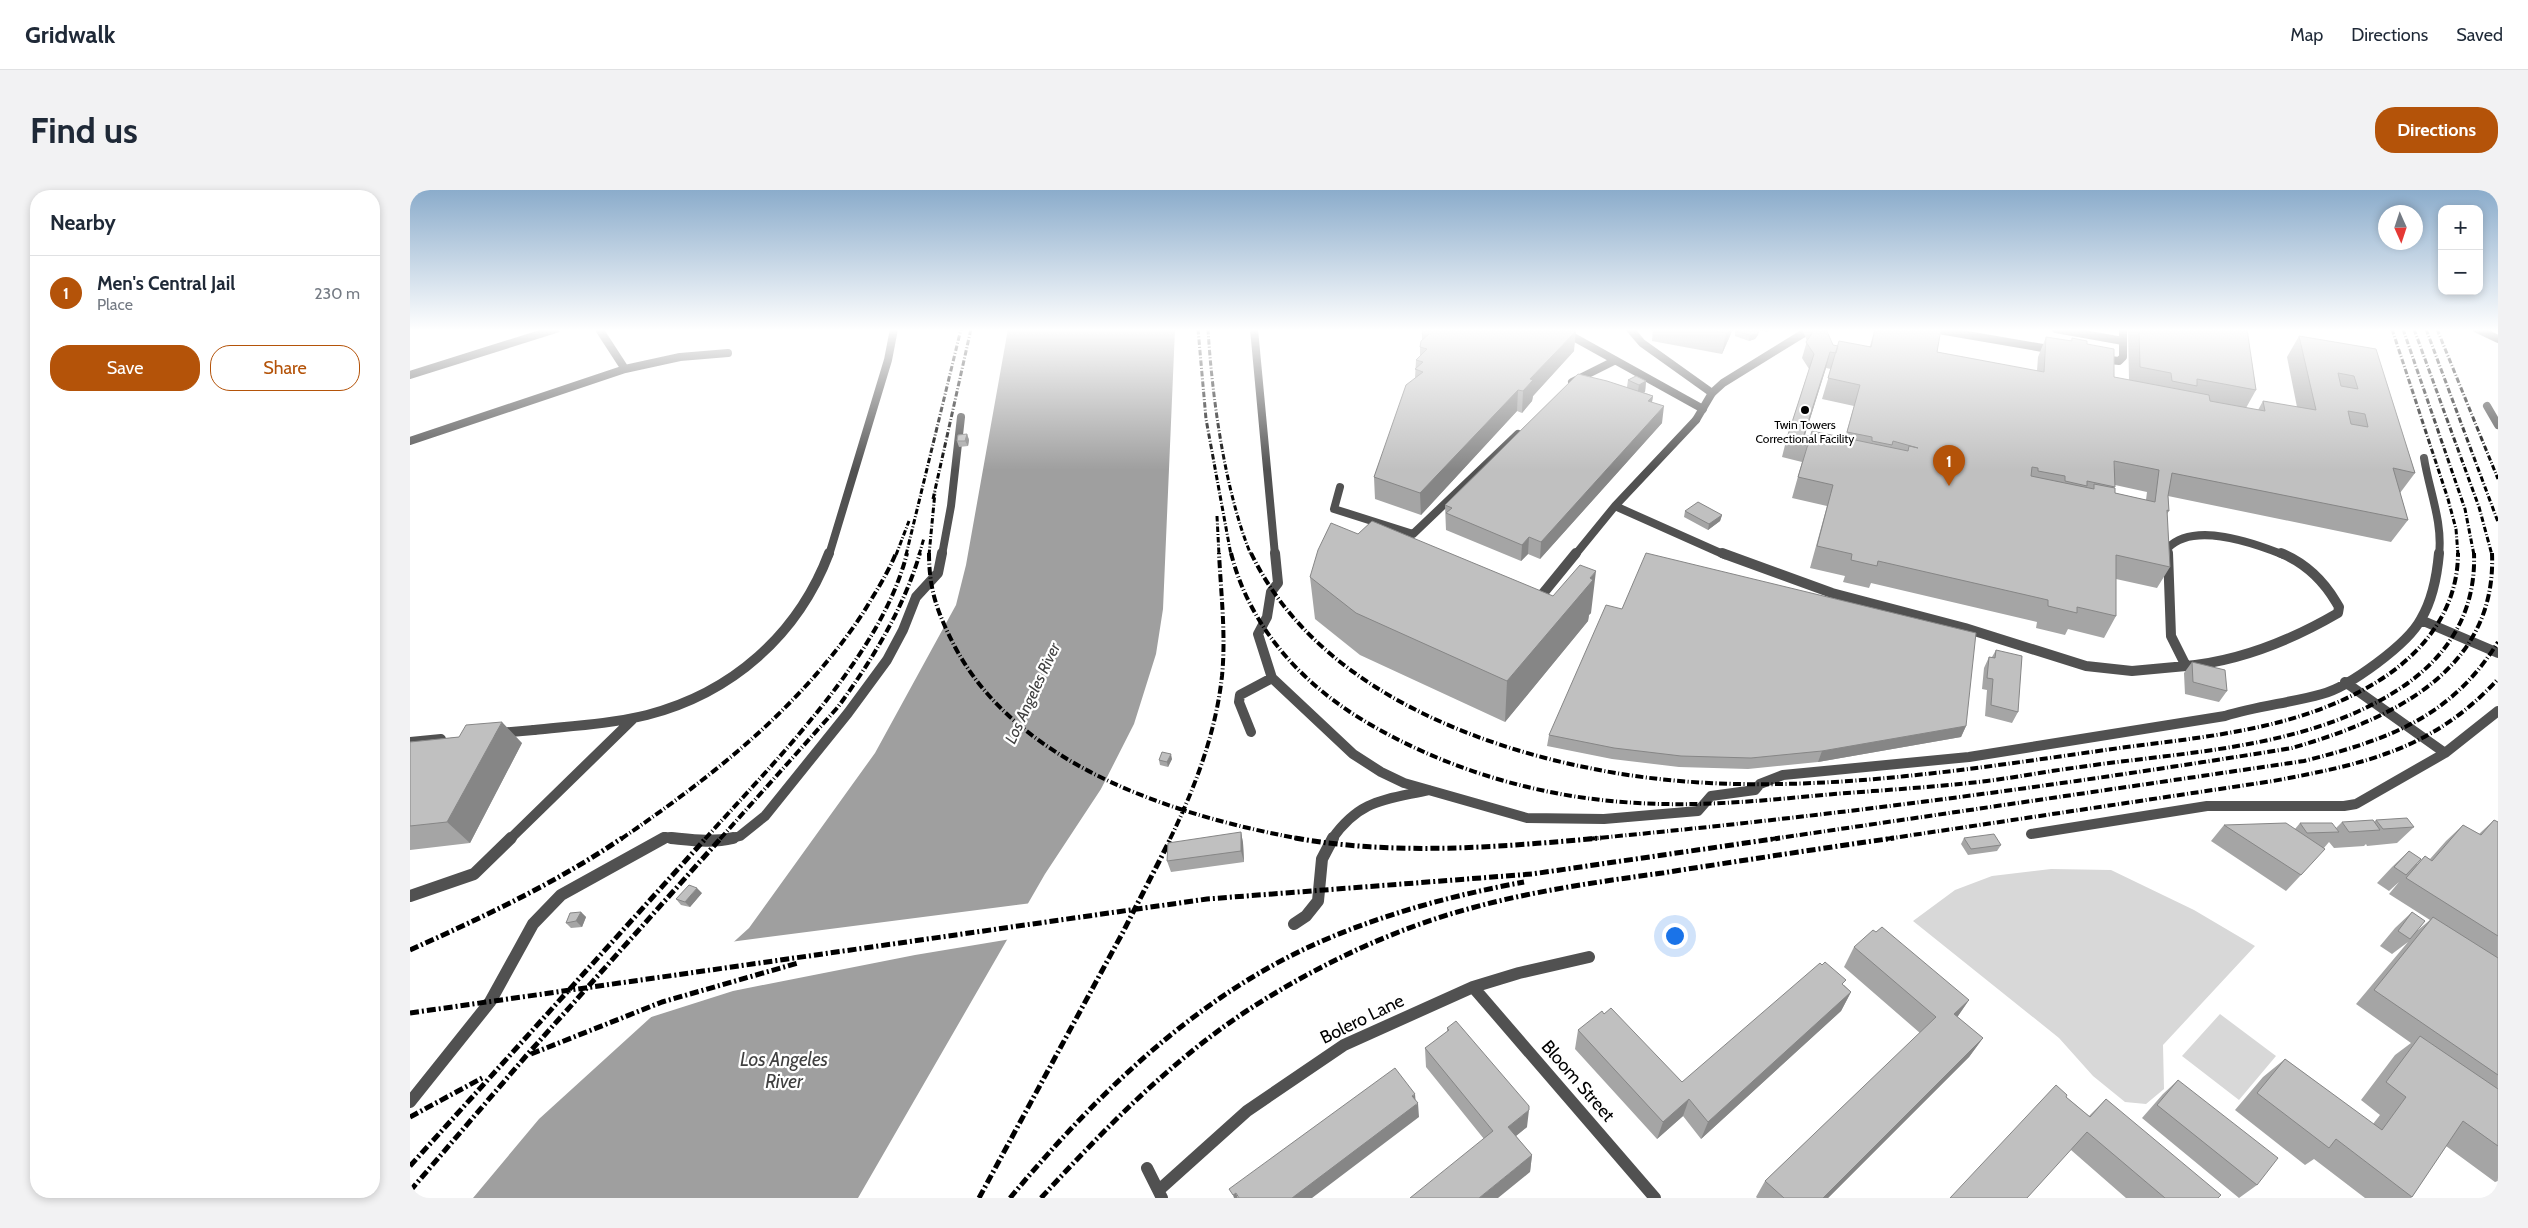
<!DOCTYPE html>
<html lang="en">
<head>
<meta charset="utf-8">
<style>
  body { margin:0; font-family:Cabin,sans-serif; background:#f2f2f3; color:#1f2937 }
  .controls { position:absolute; right:15px; top:15px; display:grid; overflow:hidden; border-radius:10px; box-shadow:0 2px 8px #0003 }
  .controls button { width:45px; height:45px; display:grid; place-items:center; padding:0; border:0; border-bottom:1px solid #e0e1e3; background:#fff; color:#1f2937; font:25px sans-serif }
  .compass { position:absolute; left:1968px; top:15px; width:45px; height:45px; border-radius:50%; background:#fff; box-shadow:0 2px 8px #0003; rotate:177deg }
  .you { position:absolute; left:1264px; top:745px; width:18px; height:18px; margin:-12px; border:4px solid #fff; border-radius:50%; background:#1a73e8; box-shadow:0 0 0 8px #1a73e833 }
  .badge { display:grid; place-items:center; width:32px; height:32px; border-radius:50%; background:#b45309; color:#fff; font-size:16px; font-weight:700 }
  .pin { position:absolute; translate:-50% -41px; filter:drop-shadow(0 1px 2px #0008) }
  .pin::after { content:''; position:absolute; top:26px; width:18px; height:15px; background:inherit; clip-path:polygon(0 0,100% 0,50% 100%) }
  .list { margin:0; padding:0; list-style:none }
  h2 { display:flex; justify-content:space-between; align-items:center; height:65px; margin:0; padding:0 20px; font-size:21px }
  h2 small { font-size:16px; font-weight:400; color:#747a83 }
  .list li { display:grid; grid-template-columns:32px 1fr auto; gap:15px; align-items:center; box-sizing:border-box; height:75px; padding:0 20px; border-top:1px solid #e0e1e3 }
  .list b { display:block; font-size:19px; white-space:nowrap }
  .list p { margin:0; font-size:16px; white-space:nowrap; color:#747a83 }
  .list em { font-size:16px; font-style:normal; color:#747a83 }
  .actions { display:flex; gap:10px; padding:15px 20px }
  .actions a { flex:1; padding:11px 0; border:1px solid #b45309; border-radius:20px; text-align:center; font-size:18px; color:#b45309 }
  .actions .main { background:#b45309; color:#fff }
  .map { position:relative; flex:none; width:2088px; height:1008px; overflow:hidden; border-radius:20px }
  header { display:flex; align-items:center; gap:30px; box-sizing:border-box; height:70px; padding:0 25px; background:#fff; border-bottom:1px solid #e0e1e3 }
  header strong { font-size:24px }
  nav { display:flex; gap:28px; margin-inline-start:auto; font-size:18px }
  .intro { display:flex; align-items:center; justify-content:space-between; box-sizing:border-box; height:120px; padding:0 30px }
  h1 { margin:0; font-size:35px }
  .button { padding:12px 22px; border-radius:20px; background:#b45309; color:#fff; font-size:18px; font-weight:700 }
  main { display:flex; gap:30px; padding:0 30px }
  aside { flex:1; background:#fff; border-radius:20px; box-shadow:0 2px 8px #0003 }
  .map>svg:first-child { display:block }
  .green { fill:#d8d8d8 }
  .water { fill:#9f9f9f }
  .pier { fill:#fff }
  .lines { fill:none; stroke-linecap:round; stroke-linejoin:round }
  .service-far2 { stroke:#515151; stroke-width:8 }
  .service-far1 { stroke:#515151; stroke-width:10 }
  .service { stroke:#515151; stroke-width:12 }
  .minor-far2 { stroke:#515151; stroke-width:8 }
  .minor-far1 { stroke:#515151; stroke-width:10 }
  .minor { stroke:#515151; stroke-width:12 }
  .secondary { stroke:#1e1e1e; stroke-width:8 }
  .rail-far2 { stroke:#000; stroke-width:3; stroke-dasharray:5.5 2 1 2; stroke-linecap:butt }
  .rail-far1 { stroke:#000; stroke-width:4; stroke-dasharray:8 2.5 1 2.5; stroke-linecap:butt }
  .rail { stroke:#000; stroke-width:5; stroke-dasharray:9 3 2 3; stroke-linecap:butt }
  .wall { fill:#a5a5a5; fill-rule:evenodd }
  .shaded-wall { fill:#868686 }
  .building { fill:#c0c0c0; stroke:#868686; fill-rule:evenodd }
  .poi-dot { fill:#000; stroke:#fff; stroke-width:2 }
  .labels { text-anchor:middle; stroke-width:4.5; stroke-linejoin:round; paint-order:stroke }
  .far-poi-label { font-size:12px; fill:#000; stroke:#fff }
  .water-label { font-size:16px; font-style:italic; fill:#404040; stroke:#fff }
  .near-street-label { font-size:18px; fill:#000; stroke:#fff }
  .near-water-label { font-size:19px; font-style:italic; fill:#404040; stroke:#fff }
</style>
</head>
<body>
<header>
<strong>Gridwalk</strong>
<nav><a>Map</a><a>Directions</a><a>Saved</a></nav>
</header>
<div class="intro"><h1>Find us</h1><a class="button">Directions</a></div>
<main>
<aside>
<h2>Nearby<small></small></h2>
<ul class="list">
<li><span class="badge">1</span><div><b>Men's Central Jail</b><p>Place</p></div><em>230 m</em></li>
</ul>
<div class="actions"><a class="main">Save</a><a>Share</a></div>
</aside>
<div class="map">
<svg width="2088" height="1008" viewBox="0 0 2088 1008">
  <rect width="100%" height="100%" fill="#fff"/>
  <path class="green" d="M1641 679 1701 680 1784 720 1845 756 1753 855 1754 899 1736 914 1715 912 1683 886 1649 848 1503 731 1545 700 1582 686Z
    M1810 824 1866 866 1829 910 1772 866Z"/>
  <path class="water" d="M598 139H765L753 419 746 464 724 534 691 599 635 684 448 1008H63L129 929 339 738 465 563 546 415 556 375Z"/>
  <path class="pier" d="M622 713 601 749 505 765 323 801 235 829 320 752Z"/>
  <g class="lines">
    <path class="service-far2" d="M189 139 215 179
      M844 139 865 365
      M1149 139 1293 219
      M1220 139 1232 153 1302 203
      M1523 139 1644 160
      M1646 139 1713 151
      M1691 169 1709 171 1713 167V139
      M0 185 146 139
      M1162 192 1204 171
      M2077 216 2088 235
      M0 251 215 179 270 167 318 163
      M2014 268C2019 300 2033 332 2029 365
      M930 297 924 319 1003 344 1108 244
      M1205 316 1315 365
      M419 365 478 170 484 139
      M532 365 541 316 551 227
      M1165 365 1205 316 1286 230
      M1758 365V358C1784 331 1844 353 1874 365"/>
    <path class="service-far1" d="M865 363 868 393 861 402 857 427 848 444 862 488 943 564 971 582 994 593 1117 628 1194 629 1288 621 1301 606 1345 600 1350 594 1373 585 1559 567 1815 526C1847 516 1880 513 1912 504 1939 497 1998 454 2011 429 2023 409 2027 386 2029 363
      M1312 363 1422 403 1555 438 1676 476 1722 481 1776 476
      M1758 363 1761 446 1776 476
      M1126 412 1166 363
      M2011 430 2088 463
      M1776 476C1831 471 1880 451 1928 423L1929 417 1926 412C1913 390 1895 373 1871 363
      M1935 492 2035 563
      M124 540C162 536 200 534 237 525 322 503 388 445 419 363
      M841 542 829 512 830 505 862 488
      M1621 644 1797 616H1934L1946 614 2035 563 2088 521
      M100 649 224 528
      M252 649 255 647 273 649
      M318 649 330 646 355 626 438 523 477 470 493 440 506 407 528 383 532 363
      M922 649C950 609 975 610 1019 600"/>
    <path class="service" d="M261 648C282 650 302 653 323 648
      M0 706 64 684 101 648
      M884 734 896 726 908 711 912 669 923 648
      M0 912 80 812 123 734 151 705 254 648"/>
    <path class="minor-far2" d="M1286 230 1302 203 1313 193 1394 143"/>
    <path class="minor-far1" d="M88 543 124 540
      M0 552 31 549"/>
    <path class="minor" d="M1063 797 1245 1008
      M737 978 752 1008
      M749 1000 837 921 934 855 1063 797 1109 783 1179 767"/>
    <path class="secondary" d="M2067 139 2088 149"/>
    <path class="rail-far2" d="M788 139 796 229 821 365
      M798 139C802 207 815 302 841 365
      M1982 139 2038 309 2046 339 2048 365
      M1993 139 2055 319 2064 365
      M2004 139 2069 317 2082 365
      M2016 139 2088 332
      M2027 139 2088 289
      M523 309 561 139
      M807 326 809 365
      M486 365 499 331
      M496 365 551 139
      M509 365 514 348
      M519 365 525 302"/>
    <path class="rail-far1" d="M519 363C519 401 528 424 545 457 609 577 766 626 891 649
      M821 363C838 431 883 484 940 522 1025 577 1128 608 1228 613 1294 617 1359 610 1424 604 1475 600 1526 597 1577 591 1608 587 1639 581 1670 577 1779 561 1905 559 1998 493 2042 461 2066 418 2064 363
      M841 363C901 489 1049 552 1179 578 1347 613 1527 584 1695 560 1780 548 1871 543 1949 502 2004 474 2048 427 2048 363
      M211 649C303 586 391 517 453 423 465 403 477 385 486 363
      M295 649C364 572 472 465 497 363
      M310 649 428 517C462 470 493 420 510 363
      M760 649C785 598 806 542 812 486 816 445 811 404 809 363
      M1177 649C1414 627 1648 596 1882 558 1979 530 2087 482 2082 363
      M1362 649 1894 571C1977 550 2041 528 2088 452
      M1476 649 1863 591C1954 574 2023 560 2088 489"/>
    <path class="rail" d="M885 648C986 666 1089 657 1191 648
      M0 760C73 727 146 693 212 648
      M0 823 797 709 1122 684 1370 648
      M121 864 252 812 388 773
      M0 927 74 887
      M0 976 296 648
      M0 1001 116 866 311 648
      M569 1008 713 742 761 648
      M600 1008C686 905 786 806 912 751 977 723 1044 705 1114 692
      M631 1008C699 934 770 861 857 808 919 770 988 738 1058 719 1122 701 1187 692 1252 683 1329 671 1407 659 1484 648"/>
  </g>
  <path class="wall" d="M1243 139H1323L1312 164 1242 151Z
    M1325 139H1361L1357 142 1349 140 1348 145 1345 149 1339 151 1325 146Z
    M1392 139H1416L1423 155 1428 156H1460L1465 139H1531L1527 162 1627 181 1628 167 1636 147 1661 151 1662 148 1677 154 1704 187 1719 190 1718 139H1837L1846 200 1836 218 1848 220 1853 211 1887 217 1877 167 1889 146 1966 159 2005 283 1990 303 1998 330 1981 352 1758 306 1759 321 1757 324 1760 377 1747 398 1706 389V426L1694 448 1658 439 1655 445 1626 438 1627 432 1461 393 1459 398 1433 392 1435 386 1400 378 1417 316 1382 308 1392 272 1372 267 1376 251 1399 179 1392 168 1397 151ZM1416 178 1421 179 1412 209 1444 216 1435 248 1395 245ZM1705 295 1737 302 1736 310 1705 303 1704 298Z
    M1012 144 1164 161 1123 206 1122 211 1112 223 1107 221 1011 325 965 309 964 287 1005 188 1006 170 1010 166V157L1012 150Z
    M1218 190 1236 191 1235 202H1233L1243 206 1242 212 1252 233 1130 369 1118 364 1111 371 1036 340 1035 315 1217 197Z
    M557 244 559 250 558 256 549 257 547 251Z
    M1275 321 1312 325 1310 331 1298 340 1274 327Z
    M948 344 1181 423 1179 425 1178 431 1095 532 950 465 905 429 900 387Z
    M1586 460 1608 522 1602 533 1575 526 1577 500 1572 499 1574 478 1579 467H1582Z
    M1782 472 1817 501 1809 512 1775 504 1774 483Z
    M1556 536 1551 547 1408 572 1338 579 1269 577 1202 569 1137 556 1139 545Z
    M49 547 112 553 60 653 0 660V552Z
    M762 569 758 577 750 575 749 570Z
    M1966 630 2004 637 1987 653 1957 656 1956 654 1954 656 1924 658 1919 652 1891 685 1876 701 1801 651 1814 635 1885 639 1890 633 1926 638 1932 632H1964Z
    M2084 630 2088 632V991L2085 992 2036 956 2002 1007 2001 1008H1955L1904 969 1895 975 1825 920 1853 887 1875 869 1963 934 1970 925 1951 910 1985 865 2001 853 1946 814 1998 752 1982 764 1970 756 1985 738 2002 722 2008 740 2020 730 1979 704 1989 692 1979 701 1967 693 1982 677 1999 661 2007 674 2015 666 2020 669 2036 651 2053 635 2069 644Z
    M831 642 833 653 834 672 761 682 757 671Z
    M1554 648 1591 655 1587 661 1558 665 1551 654Z
    M292 703 280 717 271 715 266 709Z
    M171 722 176 727 172 737 161 738 156 733Z
    M1444 757 1559 810 1547 827 1573 848 1559 867 1418 1008H1347L1346 1007 1355 991 1510 843 1434 777Z
    M1434 795 1441 802 1431 821 1291 949 1273 926 1247 949 1165 859 1168 840 1194 824 1272 892Z
    M1037 838 1117 937 1106 946 1122 965 1120 982 1074 949 1016 877 1015 858 1037 842Z
    M1768 890 1847 995 1829 1008 1732 928 1753 904Z
    M1656 907 1679 926 1696 909 1808 1008H1716L1661 960Z"/>
  <path class="shaded-wall" d="M1318 139H1323L1312 164 1316 143Z
    M1349 140 1348 145 1345 149 1339 151 1340 145Z
    M1166 141 1164 161 1123 206 1122 211 1112 223 1113 201 1120 189Z
    M1420 162 1416 178 1392 254 1394 245Z
    M1236 191 1235 202 1227 206 1229 195Z
    M1108 200 1107 221 1011 325 1010 303Z
    M1243 206 1240 222 1238 211Z
    M1254 216 1252 233 1130 369 1131 352Z
    M557 244 559 250 558 256 555 251Z
    M1312 325 1310 331 1298 340 1299 334Z
    M1119 347 1118 364 1111 371 1112 355Z
    M1186 381 1181 423 1179 425 1178 431 1095 532 1097 491Z
    M92 532 112 553 60 653 37 632Z
    M1556 536 1551 547 1408 572 1412 561Z
    M761 564 762 569 758 577 757 572Z
    M831 642 833 653 834 672 831 661Z
    M287 698 292 703 280 717 275 712Z
    M171 722 176 727 172 737 166 731Z
    M1441 802 1431 821 1291 949 1298 932Z
    M1559 810 1546 829 1544 824Z
    M1573 848 1559 867 1418 1008H1413Z
    M1005 904 1006 915 1008 913 1009 927 902 1008H882Z
    M1279 909 1273 926 1247 949 1253 932Z
    M1119 920 1117 937 1096 954 1098 937Z
    M1122 965 1120 982 1088 1008H1069Z
    M826 1003 828 1008H824L823 1005Z"/>
  <path class="building" d="M1014 139H1163L1166 141 1120 189 1123 190 1113 201 1108 200 1010 303 964 287 996 195 1013 182 1005 179 1013 172 1006 170 1017 159 1010 157 1011 151 1019 144H1012Z
    M1293 139H1318L1316 143Z
    M1326 139H1348L1349 140 1347 144 1340 145 1326 141Z
    M1402 139H1416L1423 155 1428 156 1426 163 1420 162 1394 245 1400 246 1397 255 1376 251 1404 164 1396 152 1403 142Z
    M1465 139H1531L1527 162 1634 182 1636 147 1662 151V148L1677 151V154L1704 159V187L1799 205 1800 211 1855 221 1853 211 1906 220 1889 146 1966 159 2005 283 1983 278 1998 330 1762 283 1758 306 1759 321 1757 320 1760 377 1706 365V426L1667 417V423L1638 416V410L1468 371 1467 376 1441 370 1442 364 1407 356 1423 295 1388 287 1402 241 1498 261 1499 256 1508 258 1483 251 1482 255 1462 251V247L1437 242 1450 195 1418 188 1429 151 1461 157ZM1928 183 1944 186 1948 199 1931 196ZM1938 221 1955 224 1958 237 1941 234ZM1704 271 1749 280 1745 312 1705 303V298L1684 294V299L1621 286 1622 277 1628 278V281L1655 286V291L1677 296V291L1705 297Z
    M1729 139H1837L1846 200 1787 189V196L1762 191 1761 183 1730 177Z
    M1168 184 1197 191 1243 206 1238 211 1254 216 1131 352 1119 347 1112 355 1036 323 1042 318 1035 315Z
    M1226 186 1236 191 1229 195 1218 190Z
    M557 244 555 251H547L548 245Z
    M1288 312 1312 325 1299 334 1275 321Z
    M962 331 1143 406 1170 375 1186 381 1180 388 1183 390 1097 491 946 423 900 387 908 360 921 333 948 344Z
    M1236 363 1566 443 1556 536 1412 561 1341 568 1271 566 1204 558 1139 545 1196 415 1212 419Z
    M1586 460 1612 466 1608 522 1581 515 1583 489 1577 488 1579 467 1585 468Z
    M1782 472 1815 480 1817 501 1783 492Z
    M92 532 37 632 0 636V552L49 547 56 535Z
    M752 562 761 564 757 572 749 570Z
    M1997 628 2004 637 1973 639 1966 630Z
    M1963 630 1970 640 1939 642 1932 632Z
    M2084 630 2088 632V746L1996 688 2015 666 2022 671 2053 635 2071 645Z
    M1876 633 1915 659 1891 685 1814 635Z
    M1890 633H1922L1929 642 1897 643Z
    M831 642V661L757 671 758 653Z
    M1584 644 1591 655 1561 659 1554 648Z
    M1999 661 2011 669 1996 685 1984 677Z
    M279 695 287 698 275 712 266 709Z
    M171 722 166 731 156 733 160 723Z
    M2002 722 2015 731 2000 749 1988 741Z
    M2023 727 2088 768V885L1964 800Z
    M1472 737 1559 810 1544 824 1573 848 1413 1008H1374L1355 991 1526 827 1444 757 1463 740 1466 742Z
    M1415 772 1436 790 1432 794 1441 802 1298 932 1279 909 1253 932 1168 840 1192 821 1194 824 1201 818 1272 892 1410 773 1412 775Z
    M1046 831 1119 916V920L1098 937 1122 965 1069 1008H1000L1083 941 1015 858 1039 840 1037 838Z
    M2010 846 2088 899V956L2053 931 2002 1007 1926 949 1919 958 1847 903 1875 869 1972 940 1996 907 1976 892Z
    M985 878 1005 904 1002 906 1008 913 882 1008H829L826 1003 823 1005 819 999Z
    M1768 890 1868 968 1847 995 1747 915Z
    M1646 895 1657 905 1656 907 1680 927 1696 909 1811 1005 1808 1008H1755L1677 942 1617 1008H1540Z"/>
  <linearGradient id="sky" x2="0" y2="1"><stop stop-color="#8baccb"/><stop offset="0.5" stop-color="#fff"/><stop offset="1" stop-color="#fff" stop-opacity="0"/></linearGradient>
  <rect width="2088" height="280" fill="url(#sky)"/>
  <circle class="poi-dot" cx="1395" cy="220" r="5"/>
  <g class="labels">
    <g class="far-poi-label">
      <text x="1395" y="239">Twin Towers<tspan x="1395" dy="14">Correctional Facility</tspan></text>
    </g>
    <g class="water-label">
      <text transform="translate(622 503) rotate(-65)" y="6">Los Angeles River</text>
    </g>
    <g class="near-street-label">
      <text transform="translate(952 829) rotate(-26)" y="6">Bolero Lane</text>
      <text transform="translate(1168 891) rotate(49)" y="6">Bloom Street</text>
    </g>
    <g class="near-water-label">
      <text x="374" y="876">Los Angeles<tspan x="374" dy="22">River</tspan></text>
    </g>
  </g>
</svg>
<div class="controls">
<button>+</button>
<button>−</button>
</div>
<svg class="compass" viewBox="-18 -18 36 36"><path d="M0-13l5 13h-10z" fill="#e53935"/><path d="M0 13l5-13h-10z" fill="#747a83"/></svg>
<div class="you"></div>
<div class="pin badge" style="left:1539px;top:296px">1</div>
</div>
</main>
</body>
</html>
